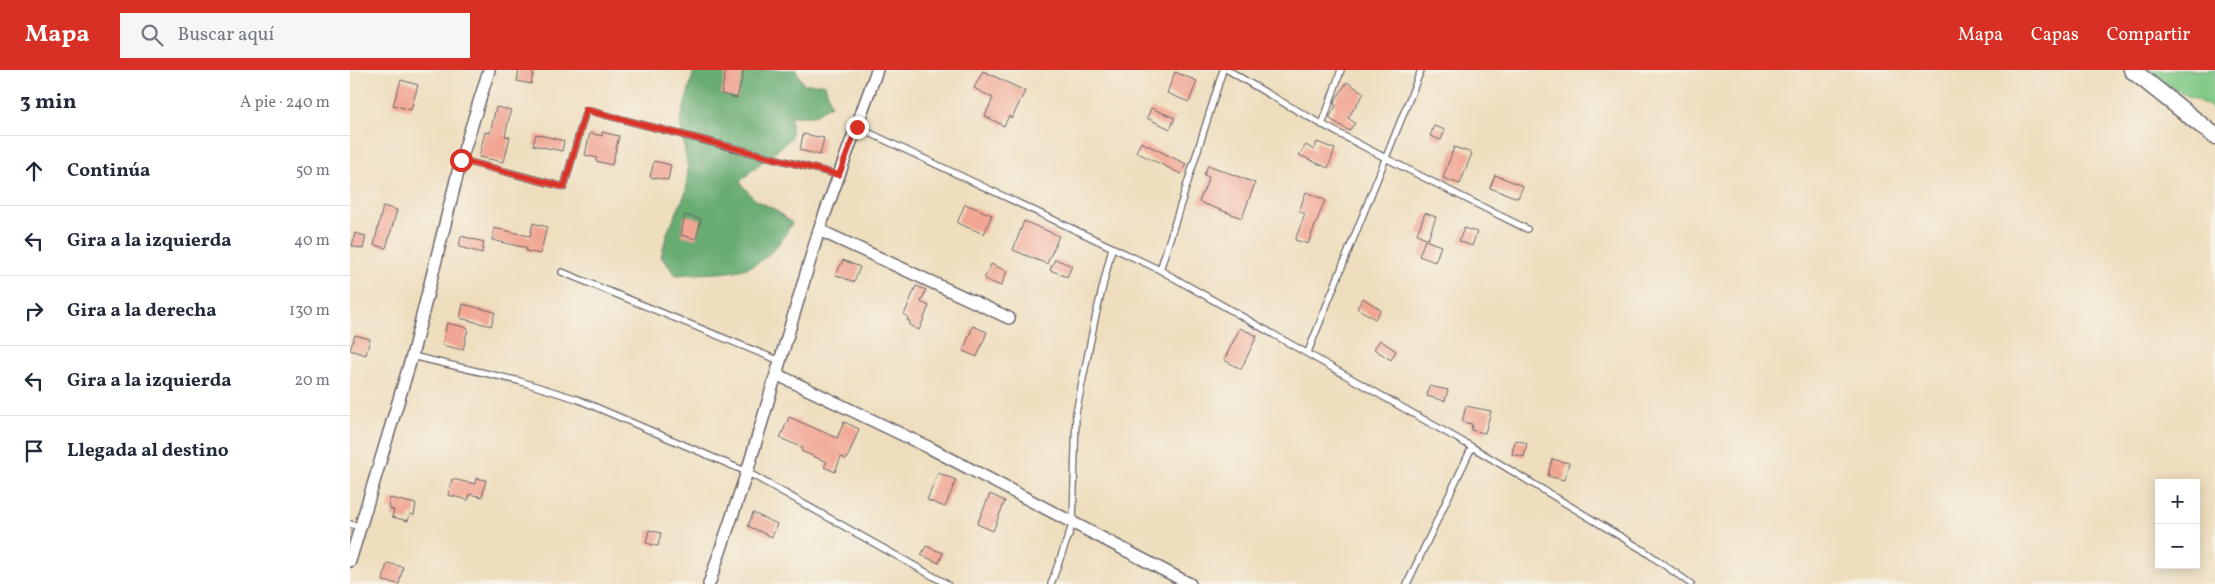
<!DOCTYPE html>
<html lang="es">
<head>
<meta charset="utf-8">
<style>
  body { margin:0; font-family:Vollkorn,serif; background:#f6f6f7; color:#1f2937 }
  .controls { position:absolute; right:15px; bottom:15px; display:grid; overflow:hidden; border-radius:0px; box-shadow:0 2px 12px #0003 }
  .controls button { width:45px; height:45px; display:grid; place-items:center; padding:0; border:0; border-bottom:1px solid #e0e1e3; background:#fff; color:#1f2937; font:25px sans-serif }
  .stop { position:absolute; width:15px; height:15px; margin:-11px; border:4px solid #d93025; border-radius:50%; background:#fff }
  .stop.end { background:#d93025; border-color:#fff; box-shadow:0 1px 5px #0008 }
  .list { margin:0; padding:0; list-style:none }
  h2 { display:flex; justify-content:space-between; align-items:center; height:65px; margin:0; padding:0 20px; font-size:21px }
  h2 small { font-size:16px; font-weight:400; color:#747a83 }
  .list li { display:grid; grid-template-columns:32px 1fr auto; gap:15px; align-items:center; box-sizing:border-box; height:70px; padding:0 20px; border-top:1px solid #e0e1e3 }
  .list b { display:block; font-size:19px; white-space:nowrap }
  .list em { font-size:16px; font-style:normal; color:#747a83 }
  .icon { flex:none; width:28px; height:28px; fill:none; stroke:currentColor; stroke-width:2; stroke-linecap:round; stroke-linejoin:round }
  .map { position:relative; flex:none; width:1865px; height:514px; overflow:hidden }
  header { display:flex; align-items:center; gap:30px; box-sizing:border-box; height:70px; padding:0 25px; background:#d93025; color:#fff }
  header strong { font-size:24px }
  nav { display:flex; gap:28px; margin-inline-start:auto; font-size:18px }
  .search { width:350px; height:45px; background:#f6f6f7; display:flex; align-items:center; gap:12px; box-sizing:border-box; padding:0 18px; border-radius:0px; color:#747a83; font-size:19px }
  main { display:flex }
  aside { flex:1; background:#fff }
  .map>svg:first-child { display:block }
  .green { fill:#7fc884; stroke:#507560 }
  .forest { fill:#67ac72; stroke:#446756 }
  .building { fill:#f1a693 }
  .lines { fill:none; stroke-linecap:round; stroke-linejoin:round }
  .service-casing { stroke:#696469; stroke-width:8 }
  .minor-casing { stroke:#696469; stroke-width:14 }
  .secondary-casing { stroke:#696469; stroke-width:19 }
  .service { stroke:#fff; stroke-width:5.5 }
  .minor { stroke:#fff; stroke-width:11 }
  .secondary { stroke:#fff; stroke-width:16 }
  .route { stroke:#d93025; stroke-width:6 }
</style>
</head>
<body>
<header>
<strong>Mapa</strong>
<div class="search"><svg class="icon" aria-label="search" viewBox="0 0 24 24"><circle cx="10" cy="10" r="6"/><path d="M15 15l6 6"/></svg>Buscar aquí</div>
<nav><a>Mapa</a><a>Capas</a><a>Compartir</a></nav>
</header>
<main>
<aside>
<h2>3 min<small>A pie · 240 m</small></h2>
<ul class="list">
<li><svg class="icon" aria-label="ahead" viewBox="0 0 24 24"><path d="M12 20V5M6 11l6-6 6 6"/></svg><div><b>Continúa</b></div><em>50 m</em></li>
<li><svg class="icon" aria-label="left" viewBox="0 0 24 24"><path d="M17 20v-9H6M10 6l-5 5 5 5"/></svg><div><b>Gira a la izquierda</b></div><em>40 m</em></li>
<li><svg class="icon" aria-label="right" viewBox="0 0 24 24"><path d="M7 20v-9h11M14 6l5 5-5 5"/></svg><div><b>Gira a la derecha</b></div><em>130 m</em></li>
<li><svg class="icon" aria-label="left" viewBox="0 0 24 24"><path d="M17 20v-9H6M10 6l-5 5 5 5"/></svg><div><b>Gira a la izquierda</b></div><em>20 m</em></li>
<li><svg class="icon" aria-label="arrive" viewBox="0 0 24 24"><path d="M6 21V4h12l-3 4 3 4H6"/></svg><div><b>Llegada al destino</b></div></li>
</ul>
</aside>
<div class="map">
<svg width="1865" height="514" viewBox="0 0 1865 514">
  <rect width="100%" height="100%" fill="#f7f3e8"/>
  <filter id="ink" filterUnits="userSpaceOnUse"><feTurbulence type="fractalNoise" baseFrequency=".02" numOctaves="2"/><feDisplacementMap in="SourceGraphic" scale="10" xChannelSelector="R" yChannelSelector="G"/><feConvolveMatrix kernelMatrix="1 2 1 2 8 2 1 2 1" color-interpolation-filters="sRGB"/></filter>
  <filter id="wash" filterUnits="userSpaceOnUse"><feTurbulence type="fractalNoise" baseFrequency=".0096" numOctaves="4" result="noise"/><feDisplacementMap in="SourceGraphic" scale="20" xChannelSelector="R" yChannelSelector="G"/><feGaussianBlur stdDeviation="1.12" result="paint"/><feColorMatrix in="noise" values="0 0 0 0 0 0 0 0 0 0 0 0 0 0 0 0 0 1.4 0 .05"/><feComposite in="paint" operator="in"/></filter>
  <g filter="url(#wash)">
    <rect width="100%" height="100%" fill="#eedebe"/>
    <path class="green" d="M1785 0H1865V39Z"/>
    <path class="forest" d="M344 0H446L453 14H475L481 35 463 46H441V68C424 84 406 95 390 112L404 129 424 139 442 153C410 210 384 201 326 205L311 187 317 163 336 122 338 99 330 53Z"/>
    <g id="blocks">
      <path class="building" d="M169 0H184L181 14 167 11Z
        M376 0H394L387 28 371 24Z
        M633 1 675 21 662 48 659 46 654 56 635 46 643 28 624 18Z
        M825 2 847 11 839 32 817 23Z
        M51 10 68 15 61 40 43 35Z
        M997 12 1014 23 998 48 1005 53 999 61 979 48 986 36 984 34 986 29Z
        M146 37 161 40 155 66 160 67 154 92 129 87 135 62 140 63Z
        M801 38 825 48 820 59 797 48Z
        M1084 56 1095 60 1091 70 1080 66Z
        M252 62 269 66 262 95 246 91 247 88 235 85 240 63 252 66Z
        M186 64 214 71 212 81 183 75Z
        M453 64 474 68 470 85 450 80Z
        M791 72 836 94 831 104 786 82Z
        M967 72 985 79 978 98 949 85 956 75 964 80Z
        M1104 77 1122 83 1110 114 1093 108Z
        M304 91 321 95 318 110 300 107Z
        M858 95 905 113 892 148 849 132 859 107 854 105Z
        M1145 105 1173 116 1168 128 1140 118Z
        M956 122 975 130 958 174 945 170 955 144 949 141Z
        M615 134 642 145 634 164 607 153Z
        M33 136 47 140 36 178 24 175Z
        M1075 143 1086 147 1078 169 1067 164Z
        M335 145 351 149 346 169 331 165Z
        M674 151 709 166 697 194 663 180Z
        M183 153 197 157 190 184 176 181 177 178 142 170 144 158 180 166Z
        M1114 158 1127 162 1122 176 1109 171Z
        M5 163 16 166 13 179 2 176Z
        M111 166 134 172 132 183 109 177Z
        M1075 170 1091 176 1085 192 1069 186Z
        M705 189 722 196 717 207 700 200Z
        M493 190 510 197 504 212 486 205Z
        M641 194 657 201 651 216 634 209Z
        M566 216 576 220 571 232 579 236 569 260 559 255 560 251 557 250 558 247 554 245Z
        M1013 228 1031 240 1025 249 1007 238Z
        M113 234 145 242 141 256 110 248Z
        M97 253 118 258 113 280 92 275Z
        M623 256 637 262 627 287 613 281Z
        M890 258 907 266 891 299 874 290Z
        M5 265 20 269 16 285 0 280Z
        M1030 270 1046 281 1041 290 1024 279Z
        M1079 316 1098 320 1095 331 1077 326Z
        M1116 336 1141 341 1135 363 1121 360 1122 354 1112 352Z
        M439 347 487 368 494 352 509 359 497 389 491 387 485 402 474 397 477 392 451 381 453 378 430 368Z
        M1165 370 1177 373 1174 387 1162 384Z
        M1202 389 1219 393 1214 410 1198 406Z
        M588 403 606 410 595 437 577 430Z
        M126 408 136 410 132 427 120 424 118 430 98 425 102 409 125 414Z
        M640 424 655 431 643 461 627 454Z
        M40 428 66 434 64 445 60 444 58 451 42 447 44 440 38 438Z
        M403 443 427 454 422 467 398 456Z
        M299 460 311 463 308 476 296 473Z
        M576 476 593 483 589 493 571 485Z
        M37 493 53 497 49 514 33 511Z"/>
    </g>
  </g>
  <g filter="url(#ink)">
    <use href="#blocks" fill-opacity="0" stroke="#696469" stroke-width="1"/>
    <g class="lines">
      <defs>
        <path id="service" d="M878 0C974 59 1076 109 1177 159
          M972 55 991 0
          M507 57 810 200 1122 377 1293 480 1341 514
          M111 90 214 117 236 40 489 105
          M810 200 873 0
          M212 202 430 291
          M958 282 1071 0
          M62 286 169 311 227 329 397 402 597 514
          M0 454 11 457
          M701 514 723 453 726 343 745 249 762 178
          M1057 514 1122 377"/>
        <path id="minor" d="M469 160 659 248
          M426 304 580 378 840 514
          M0 491 62 286 111 90 139 0
          M359 514 397 402 469 160 527 0"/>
        <path id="secondary" d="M1782 0 1865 66"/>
      </defs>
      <use href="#service" class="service-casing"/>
      <use href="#minor" class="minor-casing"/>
      <use href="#secondary" class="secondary-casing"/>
      <use href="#service" class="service"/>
      <use href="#minor" class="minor"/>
      <use href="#secondary" class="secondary"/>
    </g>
  </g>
  <g class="lines" filter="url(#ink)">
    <path class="route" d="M111 90 214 117 236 40 489 105 507 57"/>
  </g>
</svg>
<div class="controls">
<button>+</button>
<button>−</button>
</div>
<div class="stop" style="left:111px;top:90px"></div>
<div class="stop end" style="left:507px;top:57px"></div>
</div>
</main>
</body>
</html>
